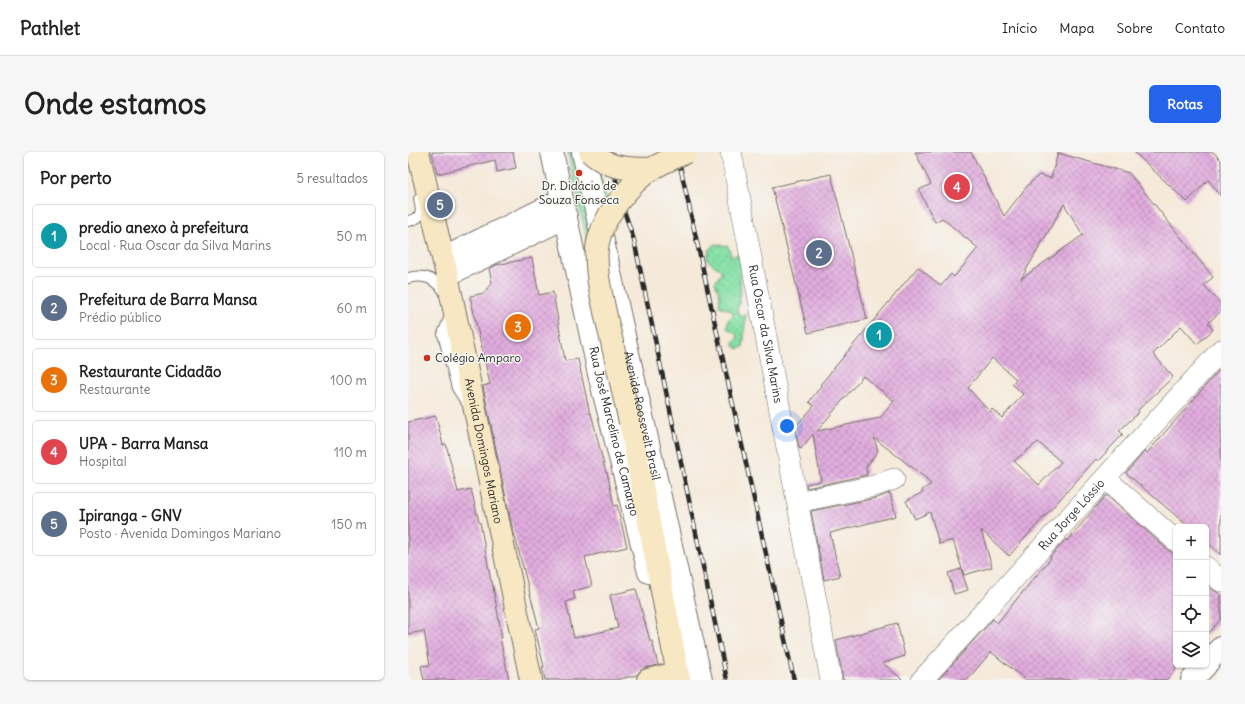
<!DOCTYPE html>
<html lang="pt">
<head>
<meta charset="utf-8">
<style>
  body { margin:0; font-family:Delius,sans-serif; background:#f6f6f6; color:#222 }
  .controls { position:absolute; right:12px; bottom:12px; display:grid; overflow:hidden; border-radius:6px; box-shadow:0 1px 3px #0004 }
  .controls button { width:36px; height:36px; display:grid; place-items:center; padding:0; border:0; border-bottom:1px solid #e0e0e0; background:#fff; color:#222; font:20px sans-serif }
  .you { position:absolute; left:379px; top:274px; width:14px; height:14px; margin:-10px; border:3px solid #fff; border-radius:50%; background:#1a73e8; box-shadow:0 0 0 6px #1a73e833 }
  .badge { display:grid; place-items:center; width:26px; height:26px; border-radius:50%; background:#2563eb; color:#fff; font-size:13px; font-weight:700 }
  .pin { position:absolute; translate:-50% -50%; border:2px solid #fff; box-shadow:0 1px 4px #0006 }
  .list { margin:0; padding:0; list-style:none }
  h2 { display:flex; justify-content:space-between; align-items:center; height:52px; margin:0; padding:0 16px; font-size:17px }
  h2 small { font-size:13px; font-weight:400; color:#767676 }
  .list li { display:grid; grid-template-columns:26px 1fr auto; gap:12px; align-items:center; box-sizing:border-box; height:64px; margin:0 8px 8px; padding:0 8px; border:1px solid #e0e0e0; border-radius:6px }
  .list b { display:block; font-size:15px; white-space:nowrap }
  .list p { margin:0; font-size:13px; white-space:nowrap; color:#767676 }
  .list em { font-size:13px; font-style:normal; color:#767676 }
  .icon { flex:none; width:22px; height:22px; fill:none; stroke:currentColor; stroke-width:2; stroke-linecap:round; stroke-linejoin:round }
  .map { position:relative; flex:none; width:813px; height:528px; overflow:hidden; border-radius:6px }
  header { display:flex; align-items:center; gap:24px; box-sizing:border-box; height:56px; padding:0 20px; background:#fff; border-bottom:1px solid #e0e0e0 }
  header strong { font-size:19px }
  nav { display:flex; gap:22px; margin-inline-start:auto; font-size:14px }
  .intro { display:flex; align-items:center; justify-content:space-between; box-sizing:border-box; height:96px; padding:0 24px }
  h1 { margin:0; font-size:28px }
  .button { padding:10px 18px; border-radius:6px; background:#2563eb; color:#fff; font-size:14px; font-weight:700 }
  main { display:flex; gap:24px; padding:0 24px }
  aside { flex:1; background:#fff; border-radius:6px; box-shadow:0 1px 3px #0004 }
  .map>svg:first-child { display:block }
  .grass { fill:url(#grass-dots); stroke:#598669 }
  .park { fill:url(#park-crowns); stroke:#598669 }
  .building { fill:url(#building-cross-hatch); fill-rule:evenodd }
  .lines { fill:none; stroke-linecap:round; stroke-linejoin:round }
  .service-casing { stroke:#726e68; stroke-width:12 }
  .minor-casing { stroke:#726e68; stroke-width:22 }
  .tertiary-casing { stroke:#726e68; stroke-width:24 }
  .secondary-casing { stroke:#726e68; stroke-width:24 }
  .service { stroke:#fff; stroke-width:10 }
  .minor { stroke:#fff; stroke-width:21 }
  .tertiary { stroke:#fff; stroke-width:22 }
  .secondary { stroke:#f7e8c3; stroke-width:22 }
  .rail-casing { stroke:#2b2b2b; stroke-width:4.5 }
  .rail { stroke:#f6f6f2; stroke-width:3; stroke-dasharray:9; stroke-linecap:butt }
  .secondary-bridge-casing { stroke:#726e68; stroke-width:24; stroke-linecap:butt }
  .secondary-bridge { stroke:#f7e8c3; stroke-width:22 }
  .poi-dot { fill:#c8321e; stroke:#f6f6f2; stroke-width:1.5 }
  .labels { text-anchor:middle; stroke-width:3; stroke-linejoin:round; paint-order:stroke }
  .poi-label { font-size:12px; fill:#2b2b2b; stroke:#f6f6f2 }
  .street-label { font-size:12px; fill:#2b2b2b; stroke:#f6f6f2 }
</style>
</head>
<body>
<header>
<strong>Pathlet</strong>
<nav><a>Início</a><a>Mapa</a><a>Sobre</a><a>Contato</a></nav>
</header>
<div class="intro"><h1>Onde estamos</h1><a class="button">Rotas</a></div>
<main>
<aside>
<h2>Por perto<small>5 resultados</small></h2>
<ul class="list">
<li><span class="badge" style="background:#0f9aa8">1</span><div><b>predio anexo à prefeitura</b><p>Local · Rua Oscar da Silva Marins</p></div><em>50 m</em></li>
<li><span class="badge" style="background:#5c6f8a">2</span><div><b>Prefeitura de Barra Mansa</b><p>Prédio público</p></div><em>60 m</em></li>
<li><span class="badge" style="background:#e8710a">3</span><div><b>Restaurante Cidadão</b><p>Restaurante</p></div><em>100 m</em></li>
<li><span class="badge" style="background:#e0444e">4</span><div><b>UPA - Barra Mansa</b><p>Hospital</p></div><em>110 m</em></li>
<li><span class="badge" style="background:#5c6f8a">5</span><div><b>Ipiranga - GNV</b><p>Posto · Avenida Domingos Mariano</p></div><em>150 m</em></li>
</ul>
</aside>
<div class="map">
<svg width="813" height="528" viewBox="0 0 813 528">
  <defs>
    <pattern id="grass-dots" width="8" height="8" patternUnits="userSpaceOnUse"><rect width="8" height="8" fill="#87e1a7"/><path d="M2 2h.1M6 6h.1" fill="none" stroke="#75c190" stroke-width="1.8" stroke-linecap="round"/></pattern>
    <pattern id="park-crowns" width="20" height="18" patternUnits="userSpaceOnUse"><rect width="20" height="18" fill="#87e1a7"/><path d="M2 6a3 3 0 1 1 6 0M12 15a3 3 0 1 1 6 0" fill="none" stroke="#75c190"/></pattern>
    <pattern id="building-cross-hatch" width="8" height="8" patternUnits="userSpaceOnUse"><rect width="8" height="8" fill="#e2addf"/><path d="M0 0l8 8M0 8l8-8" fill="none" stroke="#b78db5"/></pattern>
  </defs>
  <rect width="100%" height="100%" fill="#f6f6f2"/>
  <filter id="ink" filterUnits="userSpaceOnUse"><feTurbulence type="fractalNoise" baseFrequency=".025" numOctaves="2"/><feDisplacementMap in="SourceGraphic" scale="8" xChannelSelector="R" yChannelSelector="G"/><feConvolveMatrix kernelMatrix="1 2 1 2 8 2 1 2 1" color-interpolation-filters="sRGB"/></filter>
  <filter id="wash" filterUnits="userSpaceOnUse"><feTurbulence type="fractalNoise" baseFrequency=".012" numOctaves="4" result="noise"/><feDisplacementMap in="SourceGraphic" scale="16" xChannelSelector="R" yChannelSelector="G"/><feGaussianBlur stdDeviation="0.9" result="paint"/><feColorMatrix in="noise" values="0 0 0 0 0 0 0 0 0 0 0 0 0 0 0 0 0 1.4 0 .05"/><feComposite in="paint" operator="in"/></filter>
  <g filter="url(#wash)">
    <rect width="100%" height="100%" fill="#f5e9d9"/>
    <path class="grass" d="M308 92 320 94 324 105 330 102 335 112 332 125 333 140 331 144 332 149 329 158 333 165 338 162C336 173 337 184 335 195L330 197 326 194V189L330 186 329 183 319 176 320 168 326 162 322 158 311 154 312 143 307 131 314 119 299 108C300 101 301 95 308 92Z"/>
    <path class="park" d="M160 0H174L190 13 199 49 181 99Z"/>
    <g id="blocks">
      <path class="building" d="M24 0H105L108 16 89 20 87 8 29 22Z
        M507 0H563L596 64 619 34 631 23 643 26 650 1 721 21 805 125 796 133 813 152V159L800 171 805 178 789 192 773 174 745 202 765 225 730 258 731 260 711 279 715 282 690 309 688 307 601 404 573 378 584 415 556 423 545 388 531 392 522 360 507 367 498 349 515 340 514 338 523 332 517 327H519L466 286 470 299 458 315 459 323 399 336 398 332 413 329 405 282 393 297 391 295 387 275 406 254 401 250 413 234 412 233 510 115 533 134 543 122 546 125 570 96 534 66 527 70 511 38 523 32ZM656 52 675 83 613 127ZM584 206 608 227 604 232 615 242 594 266 584 257 582 260 560 236ZM455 224 486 249 472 266 409 279ZM630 290 653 310 631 333 606 309Z
        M726 0H805L813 8V44L800 28 779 50Z
        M423 22 459 167 400 181 364 35Z
        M124 106 131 143 145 140 157 209 170 207 182 262 183 261 198 321 199 320 206 354 209 353 219 395 177 405 184 434 165 439 167 447 158 450 166 486 210 476 202 443 228 437 242 489H244L250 513 237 516 232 519 229 523 208 528H137L134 515H136L127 477 131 476 103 370 75 234 82 232 62 144 76 141 84 130 81 117 88 113Z
        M813 216V403L798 389V375H781L718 321 737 299 739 301Z
        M28 264 35 293 38 292 50 340 63 337 71 370H72L83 429H84L94 486H92L101 528H16L13 514 22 513 16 479 0 482V270Z
        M482 341 488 364 422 381 432 424 416 428 403 359 469 346Z
        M698 343 760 398 768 403V517L758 528H618L583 500 559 528H530L585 467 589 471 643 406 642 405 653 393 658 387 659 389Z
        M553 417 560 438 546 442 540 421Z
        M798 431 805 438 813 442V467L798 484Z
        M489 471 497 504 475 511 495 528H435L428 488Z"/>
    </g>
  </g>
  <g filter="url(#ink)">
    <use href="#blocks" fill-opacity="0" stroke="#726e68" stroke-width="1"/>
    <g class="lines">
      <defs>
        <path id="service" d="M0 69C15 66 14 60 11 47
          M0 126C19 121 27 128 39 142
          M43 162 35 182 49 236 60 253"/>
        <g id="minor">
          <path id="s1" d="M323 0 423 528"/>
          <path d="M697 326 768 389"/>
          <path d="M389 350 466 334 486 327"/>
          <path d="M798 415 813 429"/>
          <path id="s2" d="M514 528 813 198"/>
        </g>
        <g id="tertiary">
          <path id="s3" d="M144 0 191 222 241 420"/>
          <path id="s4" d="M175 0 293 528"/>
          <path d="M36 106 154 48"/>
          <path d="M39 123 158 65"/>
          <path d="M798 512 813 496"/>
          <path d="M784 528 798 513"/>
        </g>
        <g id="secondary">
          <path id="s5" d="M10 0 39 123 123 528"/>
          <path d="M222 270 271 528"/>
          <path d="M240 528 269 521"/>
        </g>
      </defs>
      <use href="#service" class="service-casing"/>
      <use href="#minor" class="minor-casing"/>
      <use href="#tertiary" class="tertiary-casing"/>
      <use href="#secondary" class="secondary-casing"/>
      <use href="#service" class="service"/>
      <use href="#minor" class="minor"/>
      <use href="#tertiary" class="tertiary"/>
      <use href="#secondary" class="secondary"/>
      <defs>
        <path id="rail" d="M202 0 212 47 226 88 319 528
          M269 0 386 528"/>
      </defs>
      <use href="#rail" class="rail-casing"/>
      <use href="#rail" class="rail"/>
      <defs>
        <path id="secondary-bridge" d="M182 0C200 17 221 17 245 17
          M222 270C214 236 207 202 199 169 194 145 187 121 189 97 192 67 221 32 245 16 256 10 267 5 278 0"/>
      </defs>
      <use href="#secondary-bridge" class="secondary-bridge-casing"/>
      <use href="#secondary-bridge" class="secondary-bridge"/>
    </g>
  </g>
  <g class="poi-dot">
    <circle cx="171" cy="21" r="4"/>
    <circle cx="19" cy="206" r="4"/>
  </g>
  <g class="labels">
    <g class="poi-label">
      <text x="171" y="38">Dr. Didácio de<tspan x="171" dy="14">Souza Fonseca</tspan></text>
      <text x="27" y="210" text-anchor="start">Colégio Amparo</text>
    </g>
    <g class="street-label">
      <text dy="4" stroke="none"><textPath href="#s1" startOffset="185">Rua Oscar da Silva Marins</textPath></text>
      <text dy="4" stroke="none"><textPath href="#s4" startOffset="270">Avenida Roosevelt Brasil</textPath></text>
      <text dy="4" stroke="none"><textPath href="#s3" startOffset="286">Rua José Marcelino de Camargo</textPath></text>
      <text dy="4" stroke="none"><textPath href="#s5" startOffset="306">Avenida Domingos Mariano</textPath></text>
      <text dy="4" stroke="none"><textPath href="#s2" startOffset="223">Rua Jorge Lóssio</textPath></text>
    </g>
  </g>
</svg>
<div class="controls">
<button>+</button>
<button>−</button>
<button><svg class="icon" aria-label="locate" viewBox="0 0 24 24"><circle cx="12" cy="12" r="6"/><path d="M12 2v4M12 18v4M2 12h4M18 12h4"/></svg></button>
<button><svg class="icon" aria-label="layers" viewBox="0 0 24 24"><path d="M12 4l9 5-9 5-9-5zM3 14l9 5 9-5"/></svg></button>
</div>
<div class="you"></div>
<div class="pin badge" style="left:471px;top:183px;background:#0f9aa8">1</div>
<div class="pin badge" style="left:411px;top:101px;background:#5c6f8a">2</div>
<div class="pin badge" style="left:110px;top:175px;background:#e8710a">3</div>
<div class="pin badge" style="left:549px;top:35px;background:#e0444e">4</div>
<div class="pin badge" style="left:32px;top:53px;background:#5c6f8a">5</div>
</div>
</main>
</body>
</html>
